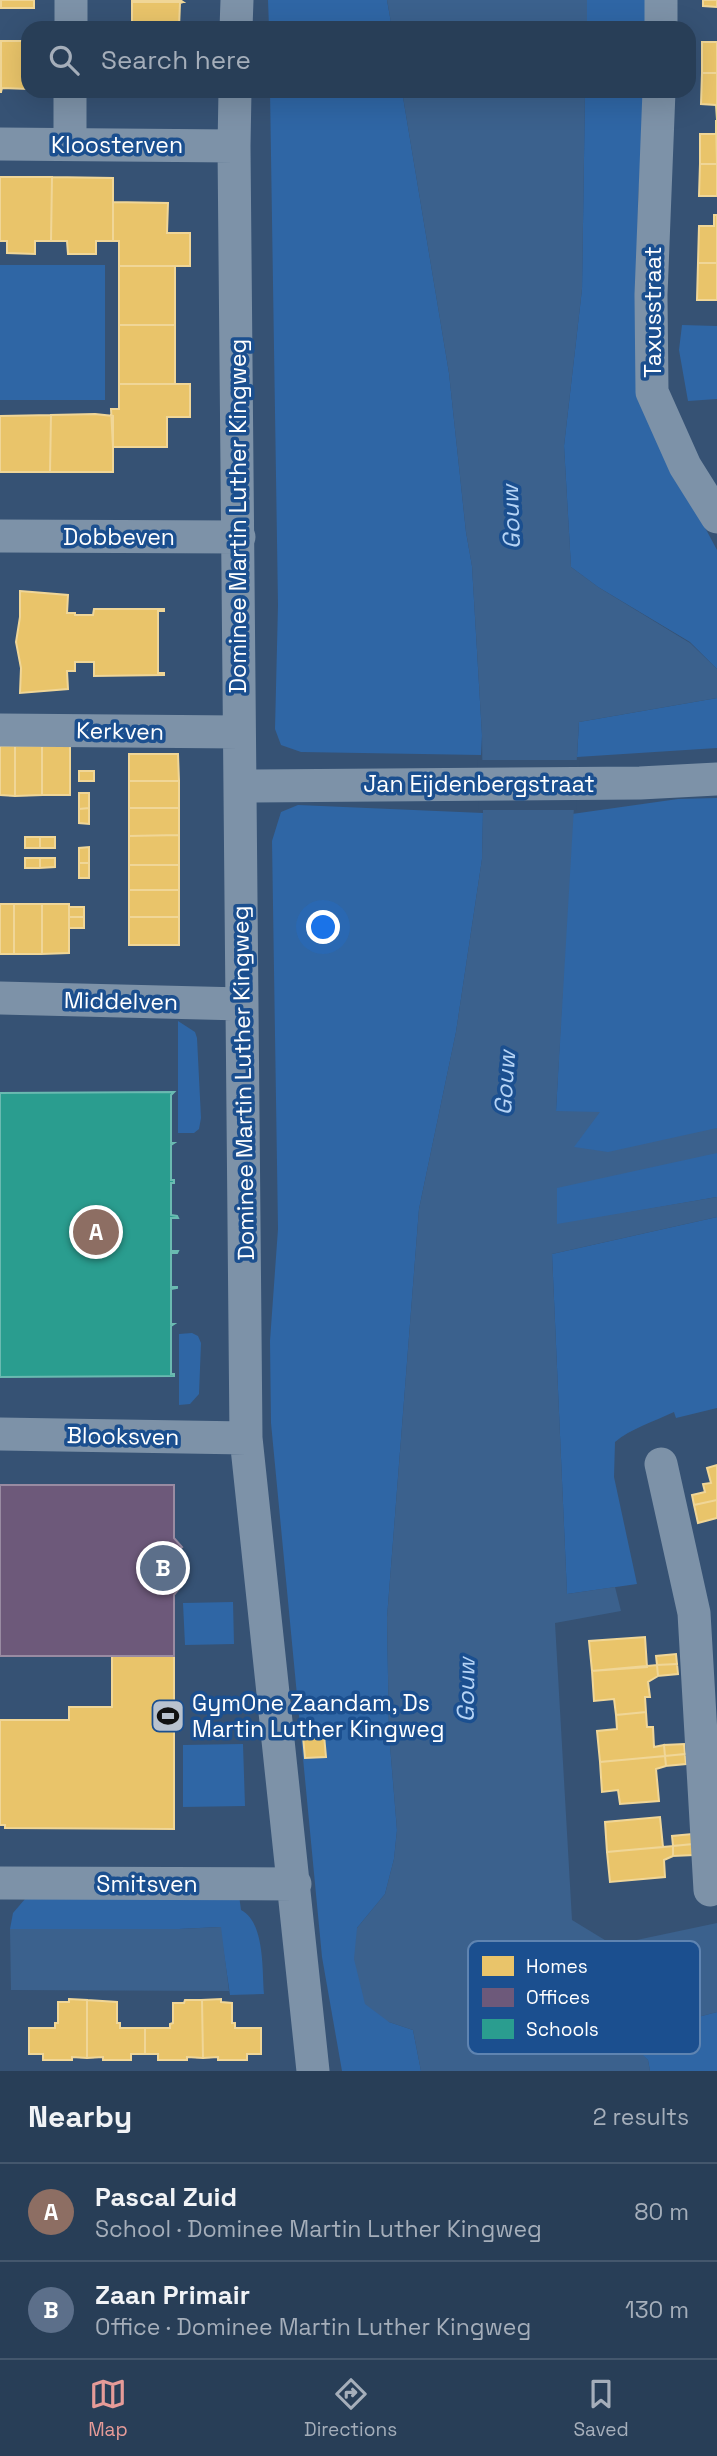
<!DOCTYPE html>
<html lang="en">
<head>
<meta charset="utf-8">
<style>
  body { margin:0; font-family:"Space Grotesk",sans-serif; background:#344961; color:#f1f3f6 }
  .you { position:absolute; left:324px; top:928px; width:24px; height:24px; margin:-18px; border:5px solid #fff; border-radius:50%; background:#1a73e8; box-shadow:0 0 0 10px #1a73e833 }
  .badge { display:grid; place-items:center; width:46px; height:46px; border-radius:50%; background:#e69b98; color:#fff; font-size:23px; font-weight:700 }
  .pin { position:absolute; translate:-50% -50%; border:4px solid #fff; box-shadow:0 2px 7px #0006 }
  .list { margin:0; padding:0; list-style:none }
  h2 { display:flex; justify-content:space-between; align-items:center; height:91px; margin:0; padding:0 28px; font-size:30px }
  h2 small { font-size:23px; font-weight:400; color:#a5aeba }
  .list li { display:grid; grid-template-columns:46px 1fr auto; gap:21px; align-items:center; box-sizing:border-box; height:98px; padding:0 28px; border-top:2px solid #44576d }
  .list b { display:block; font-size:26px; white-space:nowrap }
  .list p { margin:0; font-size:23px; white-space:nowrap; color:#a5aeba }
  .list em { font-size:23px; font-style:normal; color:#a5aeba }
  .icon { flex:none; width:38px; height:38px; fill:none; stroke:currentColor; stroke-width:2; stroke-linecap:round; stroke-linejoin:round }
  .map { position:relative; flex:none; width:717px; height:2071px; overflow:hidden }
  .search { position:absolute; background:#283e57; box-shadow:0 7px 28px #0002; left:21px; right:21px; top:21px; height:77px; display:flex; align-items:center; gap:18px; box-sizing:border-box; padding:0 24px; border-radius:21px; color:#a5aeba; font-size:26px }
  .sheet { height:287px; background:#283e57 }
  nav { display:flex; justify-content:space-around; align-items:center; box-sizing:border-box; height:98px; border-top:2px solid #44576d; background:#283e57; font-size:19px; color:#a5aeba }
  nav a { display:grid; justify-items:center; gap:4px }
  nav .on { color:#e69b98 }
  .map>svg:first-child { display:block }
  .green { fill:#2f66a5 }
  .water { fill:#3b618d }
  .pier { fill:#365274 }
  .homes { fill:#e9c46a; stroke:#f0d697; stroke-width:2 }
  .offices { fill:#6d597a; stroke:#998ba2; stroke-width:2 }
  .schools { fill:#2a9d8f; stroke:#6abab1; stroke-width:2 }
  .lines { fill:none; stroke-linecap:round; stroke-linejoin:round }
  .minor { stroke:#7d92a8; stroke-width:33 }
  .labels { text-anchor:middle; stroke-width:7; stroke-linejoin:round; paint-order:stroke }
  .street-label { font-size:23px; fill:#fff; stroke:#1b4f8f }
  .poi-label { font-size:23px; fill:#fff; stroke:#1b4f8f; text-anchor:start }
  .water-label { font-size:24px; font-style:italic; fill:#b5d3f5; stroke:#1b4f8f }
  .key { fill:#1b4f8f; stroke:#5f84b1; stroke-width:2 }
  .key-label { font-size:19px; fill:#fff }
</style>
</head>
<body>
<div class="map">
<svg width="717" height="2071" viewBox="0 0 717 2071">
  <rect width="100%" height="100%" fill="#365274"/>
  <path class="green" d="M268 0H387L392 28H269Z
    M587 0H652L650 28H587Z
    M270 91H402L449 373 466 532 472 566 482 735 481 755 301 752 281 745 275 729 278 605Z
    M585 91H645L638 201 637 331 662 447 717 550V669L690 642 598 587 571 567 564 446 582 289Z
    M0 265H105V400H0Z
    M682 325 717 326V399L688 401 679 350Z
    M717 698V748L577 757 579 722Z
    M717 798V1197L557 1225 556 1111 572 814 678 799Z
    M298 805 483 813 482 859 456 1032 419 1209 387 1618 389 1733 397 1830 394 1859 385 1894 357 1928 389 2022 413 2030 421 2071H342L322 1957 271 1423 270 1341 278 1229 272 841 281 812Z
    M178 1021 195 1032 197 1038 201 1118 199 1129 194 1133H178Z
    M717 1217V1408L676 1418 674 1412C655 1421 630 1429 615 1442L614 1477 637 1584 567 1594 552 1254Z
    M192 1333 198 1336 201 1343 199 1394 190 1404 179 1405V1334Z
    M233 1602 234 1644 185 1645 183 1603Z
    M243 1744 245 1806 183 1807V1745Z
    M239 1895 241 1910C265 1922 262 1970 264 1994L230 1995 220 1927 179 1929H10L13 1913 25 1899Z
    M717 2012V2071H650L648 2060 642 2055 639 2027 679 2022Z"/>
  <path class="water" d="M387 0H587V28H392Z
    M402 91H585L582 289 564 446 571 567 598 587 690 643 717 669V698L579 722 556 1111 600 1112 574 1147 608 1152 717 1128V1153L557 1188V1224L717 1197V1217L552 1254 567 1594 615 1587 621 1611 555 1623 572 1920 613 1945 717 1923V2012L679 2022 639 2027 642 2054 648 2060 650 2071H421L413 2030 389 2022 365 2004 354 1959 357 1928 385 1894 394 1859 397 1830 389 1733 387 1618 419 1209 456 1032 482 859 483 813 482 735 472 566 466 532 449 373Z
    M221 1927 229 1991 11 1990 10 1929H179Z"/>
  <path class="pier" d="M477 760H580L576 810H479Z"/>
  <path class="homes" d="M1 0H34V8H1Z
    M132 0H180L183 2H132Z
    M703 0H717V7L703 6Z
    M132 2H183L180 3 179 28H132Z
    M84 22H100V28H84Z
    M1 41H28V89L2 88 1 92Z
    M1 41V92H0V41Z
    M702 42H717V73H702Z
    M702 73H717V120L716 105 701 104Z
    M84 91H99V97H84Z
    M132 91H180L182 97H130Z
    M716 120 717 164H700V134H716Z
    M700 164H717V196H699Z
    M0 177H52L51 241H35V254L7 253V241H0Z
    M52 177 113 178V241H96V254H68L67 241H51Z
    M113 202 168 203 167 233H190V266H119V241H113Z
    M714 215H717V263H698L699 226H714Z
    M698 263H717V300H697Z
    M119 266H175V325H119Z
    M119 325H175V384H119Z
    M119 384H190V417H167V447H113L111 409H119Z
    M95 414 113 416V472H50L51 415Z
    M51 415 50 472H0V416Z
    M20 591 68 595 67 613H75V615H93L94 609H164V611H158V673H164V675L94 676V662H75V671H67L68 689 20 693 21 668 16 642 20 617Z
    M0 746H15V796L0 795Z
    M15 746H42V795L15 796Z
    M42 746H70V795H42Z
    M129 754H178L179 781H129Z
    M79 771H94V781H79Z
    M129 781H179V808H129Z
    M79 793H89V808L79 809Z
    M89 808V824L79 823V809Z
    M129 808H179V835L129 836Z
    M179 835V865H129V836Z
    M25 837H40V848H25Z
    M40 837H55V848H40Z
    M89 847V863H79V848Z
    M25 858H40V868H25Z
    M40 858H55V867L40 868Z
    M79 863H89V878H79Z
    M129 865H179V890H129Z
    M129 890H179V917H129Z
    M0 904H14V954H0Z
    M14 904H42V954H14Z
    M42 904H69V953L42 954Z
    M69 907H84V917H69Z
    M69 917H84V928H69Z
    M129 917H179V945H129Z
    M717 1465V1500L694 1505 692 1495 705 1492 703 1484 711 1483 707 1468Z
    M717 1500V1518L698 1523 694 1505Z
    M645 1637 647 1667 592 1671 589 1641Z
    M676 1654 677 1664 657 1665 656 1656Z
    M112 1656H174V1829L5 1828V1825H0V1720H69V1707H112Z
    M677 1664 678 1674 658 1676 657 1665Z
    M657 1665 658 1676 648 1682 650 1697H645L646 1712 616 1715 614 1699 594 1701 592 1671Z
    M646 1712 647 1727H653L654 1747 664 1745 665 1756 600 1762 597 1731 617 1729 616 1715Z
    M324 1735 326 1757 305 1758 303 1737Z
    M684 1744 685 1754 665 1756 664 1745Z
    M685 1754 686 1764 666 1766 665 1756Z
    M665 1756 666 1766 656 1769 659 1801 620 1804 618 1790 602 1792 600 1762Z
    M660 1817 663 1847 607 1852 605 1822Z
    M692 1834 693 1844 673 1846 672 1836Z
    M693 1844 694 1855 673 1856V1846Z
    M673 1846V1856L664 1860 665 1877 610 1882 607 1852Z
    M69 1999 87 2000V2058L72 2057V2060H43V2054H29V2028H55V2023H58V2002H69Z
    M221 1999V2002L232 2003V2023H235V2028H261V2054H247V2060H218V2057L203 2058 202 2000Z
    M87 2000 117 2002V2023H120V2028H145V2054H131V2060H103V2057L87 2058Z
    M185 2000H202L203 2058 187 2057V2060H158V2054H145V2028H170V2024L173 2023V2003H184Z"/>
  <path class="offices" d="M0 1485H174V1538L182 1547 174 1553V1579L182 1585 174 1595V1656H0Z"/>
  <path class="schools" d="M174 1092 171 1095V1143H174L171 1145V1180H174V1183H171V1215L177 1216 178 1218H171V1251H178L177 1253H171V1287H177V1288L171 1289V1324H174L171 1326V1374H174V1376L0 1377V1093Z"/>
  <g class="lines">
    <path class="minor" d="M71 28V0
      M236 28 237 0
      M661 28V0
      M235 91 234 146 246 1438 313 2071
      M659 91 651 295 652 392 685 466 717 517
      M0 144 234 146
      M70 144V91
      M0 536 239 537
      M0 730 239 732
      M240 786 640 783 717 779
      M0 998 242 1004
      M0 1434 246 1438
      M661 1464 694 1613 710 1890
      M0 1883 295 1884"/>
  </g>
  <defs>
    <symbol id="stadium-square" viewBox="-11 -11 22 22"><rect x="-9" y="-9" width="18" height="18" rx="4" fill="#b9c2ce" stroke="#1b4f8f"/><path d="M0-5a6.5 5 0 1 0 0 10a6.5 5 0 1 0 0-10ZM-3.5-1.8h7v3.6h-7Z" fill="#111"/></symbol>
  </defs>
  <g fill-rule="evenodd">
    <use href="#stadium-square" x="149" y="1697" width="38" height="38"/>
  </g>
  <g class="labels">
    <g class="street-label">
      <text x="117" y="153">Kloosterven</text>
      <text transform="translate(653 312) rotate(-90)" y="8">Taxusstraat</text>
      <text transform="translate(238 516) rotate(-90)" y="8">Dominee Martin Luther Kingweg</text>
      <text x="119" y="545">Dobbeven</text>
      <text transform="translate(120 731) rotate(1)" y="8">Kerkven</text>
      <text x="479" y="792">Jan Eijdenbergstraat</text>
      <text transform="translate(121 1001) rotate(1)" y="8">Middelven</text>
      <text transform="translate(243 1083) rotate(-91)" y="8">Dominee Martin Luther Kingweg</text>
      <text transform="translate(123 1436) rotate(1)" y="8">Blooksven</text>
      <text x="147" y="1892">Smitsven</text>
    </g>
    <g class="poi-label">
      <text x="192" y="1711">GymOne Zaandam, Ds<tspan x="192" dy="26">Martin Luther Kingweg</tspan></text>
    </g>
    <g class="water-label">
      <text transform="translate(511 517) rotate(-92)" y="8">Gouw</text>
      <text transform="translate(505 1083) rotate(-86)" y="8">Gouw</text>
      <text transform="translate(466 1690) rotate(-89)" y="8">Gouw</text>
    </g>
  </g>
  <rect x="468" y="1941" width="232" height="113" rx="10" class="key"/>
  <rect x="482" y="1956" width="32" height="20" fill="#e9c46a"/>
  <rect x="482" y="1988" width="32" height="19" fill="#6d597a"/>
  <rect x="482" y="2019" width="32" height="20" fill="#2a9d8f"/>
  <g class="key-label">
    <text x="526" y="1973">Homes</text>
    <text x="526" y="2004">Offices</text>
    <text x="526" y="2036">Schools</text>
  </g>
</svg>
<div class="you"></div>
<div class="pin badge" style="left:96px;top:1232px;background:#8d6e63">A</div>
<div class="pin badge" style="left:163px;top:1568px;background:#5c6f8a">B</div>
<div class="search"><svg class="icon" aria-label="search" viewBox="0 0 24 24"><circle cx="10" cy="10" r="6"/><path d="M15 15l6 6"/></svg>Search here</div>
</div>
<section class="sheet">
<h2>Nearby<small>2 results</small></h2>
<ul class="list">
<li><span class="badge" style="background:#8d6e63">A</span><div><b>Pascal Zuid</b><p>School · Dominee Martin Luther Kingweg</p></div><em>80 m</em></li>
<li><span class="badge" style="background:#5c6f8a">B</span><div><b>Zaan Primair</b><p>Office · Dominee Martin Luther Kingweg</p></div><em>130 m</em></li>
</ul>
</section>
<nav>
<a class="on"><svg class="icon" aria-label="map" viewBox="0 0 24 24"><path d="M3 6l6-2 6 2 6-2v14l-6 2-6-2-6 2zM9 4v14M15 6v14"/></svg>Map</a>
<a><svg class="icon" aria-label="directions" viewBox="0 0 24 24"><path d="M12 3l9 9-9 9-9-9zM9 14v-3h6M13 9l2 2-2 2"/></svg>Directions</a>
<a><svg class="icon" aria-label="saved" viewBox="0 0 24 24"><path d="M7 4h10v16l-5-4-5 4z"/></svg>Saved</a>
</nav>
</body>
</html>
